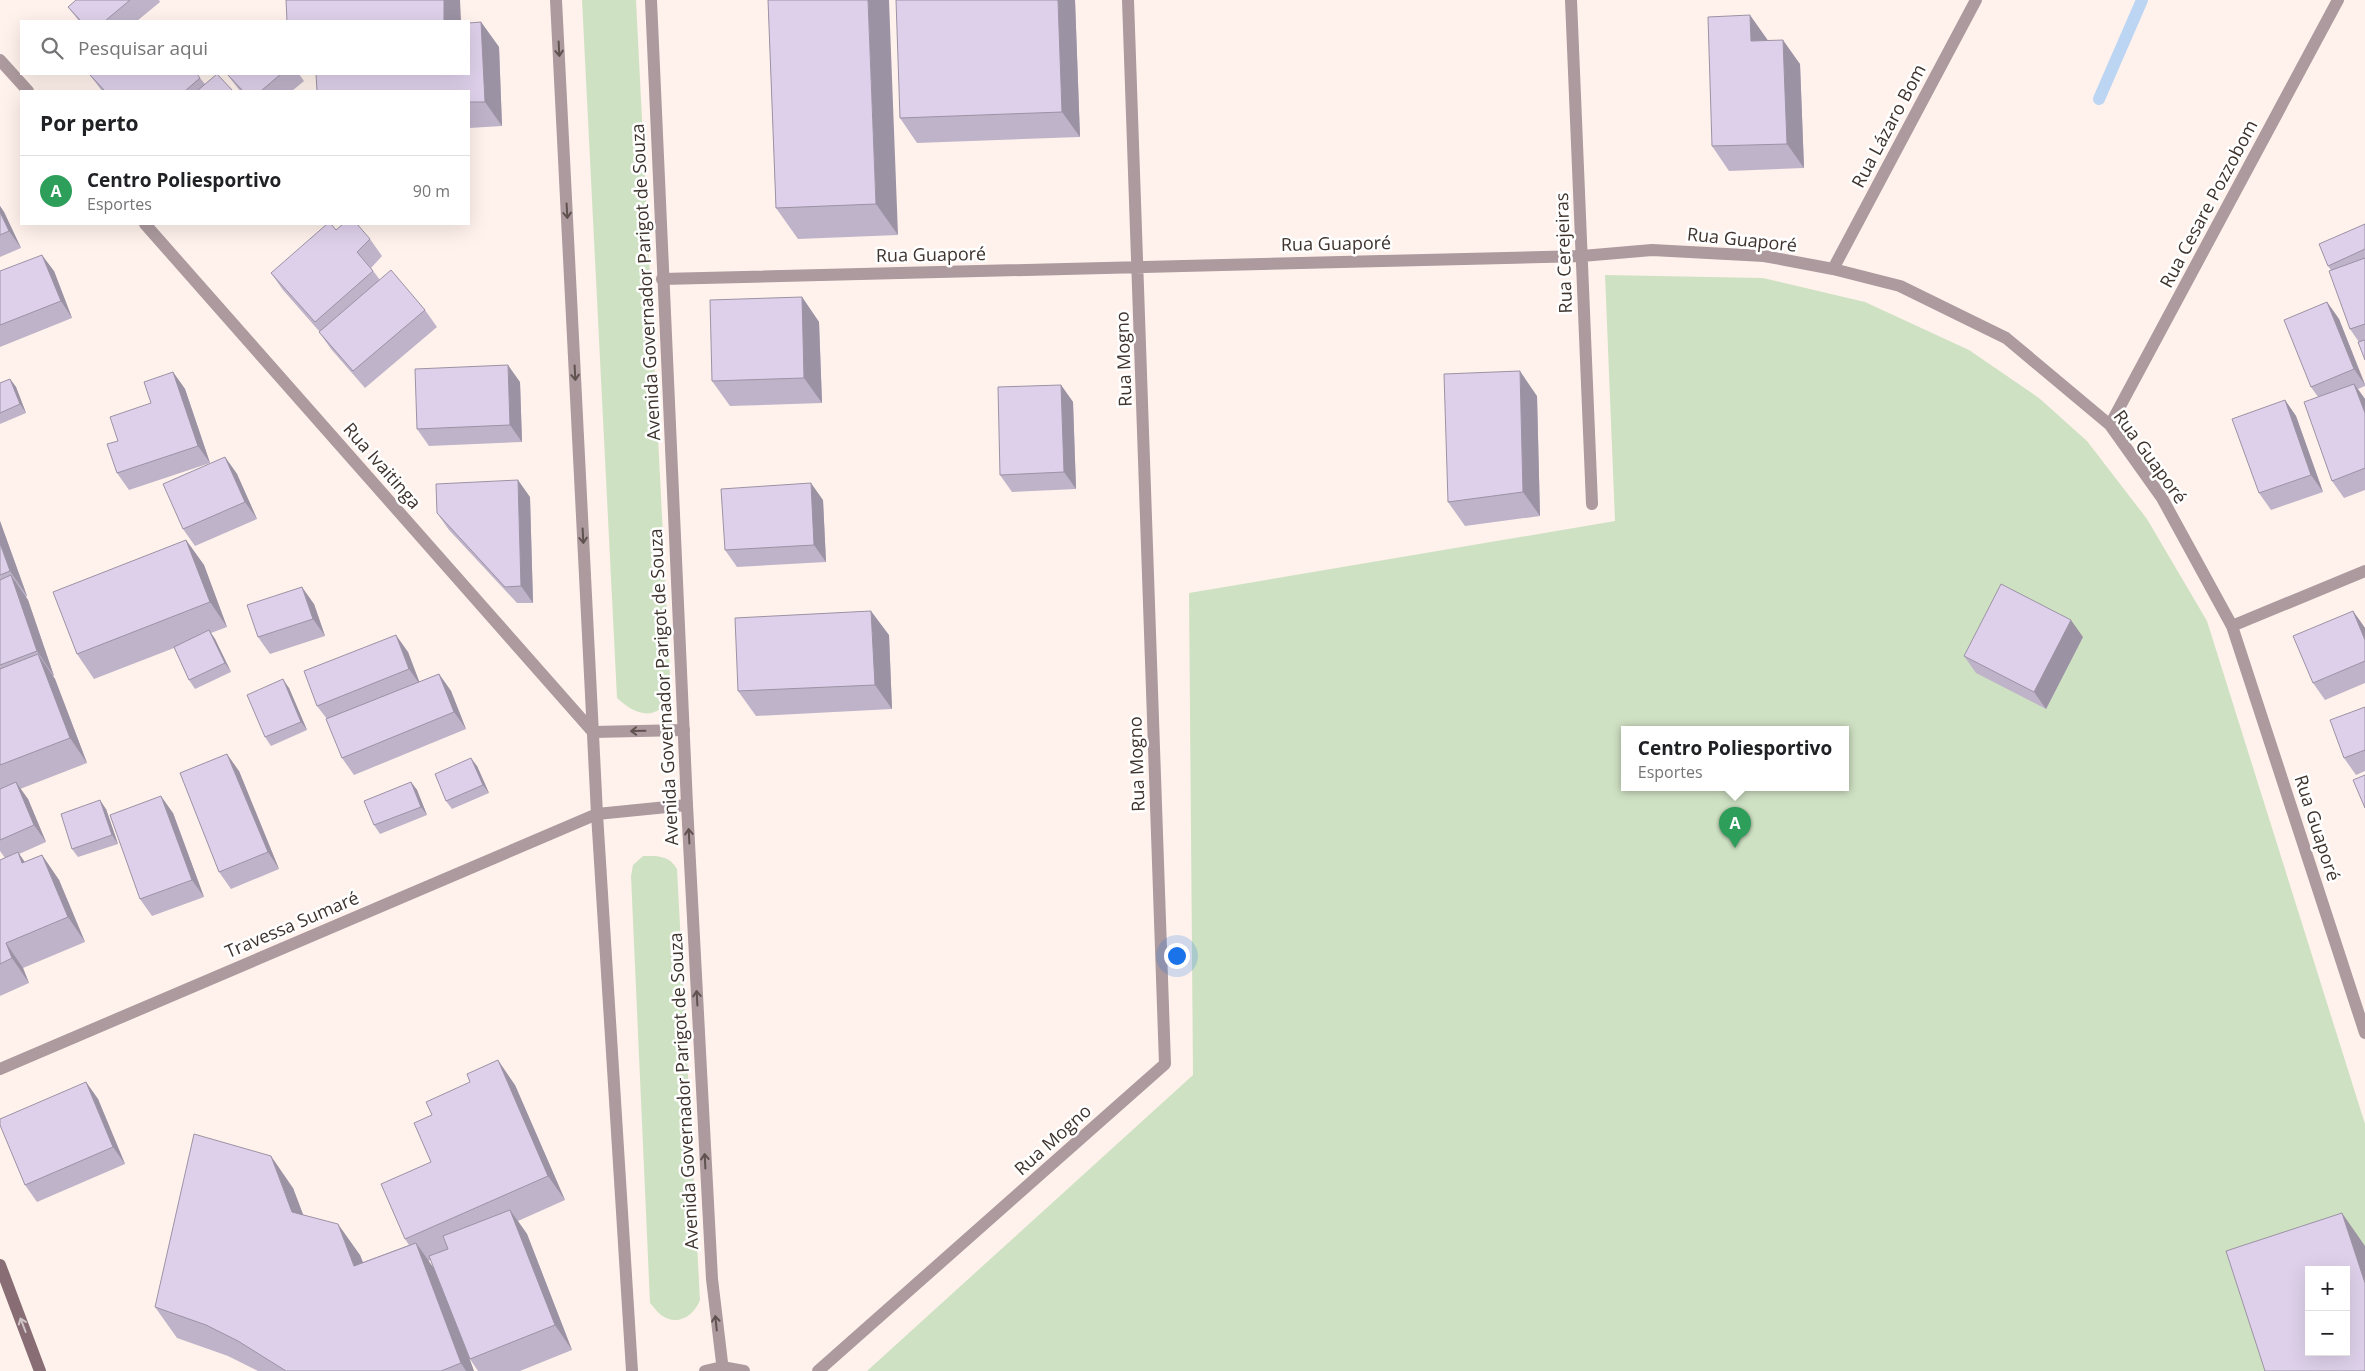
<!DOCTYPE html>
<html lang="pt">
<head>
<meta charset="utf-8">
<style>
  body { margin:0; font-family:"Open Sans",sans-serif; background:#f2f2f2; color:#202124 }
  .controls { position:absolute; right:15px; bottom:15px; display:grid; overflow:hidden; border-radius:0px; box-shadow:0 5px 20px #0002 }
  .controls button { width:45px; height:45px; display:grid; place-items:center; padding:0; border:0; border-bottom:1px solid #e0e0e0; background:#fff; color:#202124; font:25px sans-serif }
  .you { position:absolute; left:1176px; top:955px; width:18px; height:18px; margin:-12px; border:4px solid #fff; border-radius:50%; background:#1a73e8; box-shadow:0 0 0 8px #1a73e833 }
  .badge { display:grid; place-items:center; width:32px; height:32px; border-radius:50%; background:#448b90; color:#fff; font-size:16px; font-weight:700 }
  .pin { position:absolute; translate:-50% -41px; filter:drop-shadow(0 1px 2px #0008) }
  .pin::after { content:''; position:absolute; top:26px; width:18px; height:15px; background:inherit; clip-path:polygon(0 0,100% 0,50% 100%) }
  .popup { position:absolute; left:1621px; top:726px; width:228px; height:65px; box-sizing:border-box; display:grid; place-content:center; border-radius:0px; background:#fff; filter:drop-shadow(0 1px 4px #0005); font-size:16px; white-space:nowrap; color:#757577 }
  .popup b { font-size:19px; color:#202124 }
  .popup::after { content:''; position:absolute; left:50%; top:100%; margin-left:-10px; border:10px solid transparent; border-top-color:#fff }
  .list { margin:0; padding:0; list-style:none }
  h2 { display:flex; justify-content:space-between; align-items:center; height:65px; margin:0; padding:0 20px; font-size:21px }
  h2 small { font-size:16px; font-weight:400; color:#757577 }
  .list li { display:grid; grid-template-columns:32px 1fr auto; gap:15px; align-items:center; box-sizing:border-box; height:70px; padding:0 20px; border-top:1px solid #e0e0e0 }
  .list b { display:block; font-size:19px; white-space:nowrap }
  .list p { margin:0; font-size:16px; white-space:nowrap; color:#757577 }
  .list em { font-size:16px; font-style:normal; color:#757577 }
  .icon { flex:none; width:28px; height:28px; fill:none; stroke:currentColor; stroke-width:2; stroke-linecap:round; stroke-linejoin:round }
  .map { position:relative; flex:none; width:2365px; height:1371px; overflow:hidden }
  .search { position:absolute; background:#fff; box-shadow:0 5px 20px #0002; left:20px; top:20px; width:450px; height:55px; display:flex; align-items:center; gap:12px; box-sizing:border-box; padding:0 18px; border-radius:0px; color:#757577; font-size:19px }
  .panel { position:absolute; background:#fff; box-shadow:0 5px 20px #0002; left:20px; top:90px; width:450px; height:135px; border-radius:0px }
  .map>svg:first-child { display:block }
  .green { fill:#cfe1c3; fill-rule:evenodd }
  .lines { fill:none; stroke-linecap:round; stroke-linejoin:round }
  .stream { stroke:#bbd5f3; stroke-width:12 }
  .minor { stroke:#ac9a9e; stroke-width:12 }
  .tertiary { stroke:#ac9a9e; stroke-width:12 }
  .secondary { stroke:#886e74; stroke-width:12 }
  .wall { fill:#bfb3c9; fill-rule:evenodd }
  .shaded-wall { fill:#9b92a4 }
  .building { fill:#ded0ea; stroke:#9b92a4; fill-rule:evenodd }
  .oneway { stroke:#5f524f }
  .oneway2 { stroke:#cfc5c7 }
  .labels { text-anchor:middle; stroke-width:5; stroke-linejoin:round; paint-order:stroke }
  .street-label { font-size:18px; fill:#3e332d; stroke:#fff }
</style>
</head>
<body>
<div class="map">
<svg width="2365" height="1371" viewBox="0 0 2365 1371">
  <rect width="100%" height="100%" fill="#fff2ec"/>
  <path class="green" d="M582 0H636L671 695C658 722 636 716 617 698Z
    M1605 275 1763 278 1865 302 1969 350 2039 398 2087 441 2147 519 2207 621 2365 1124V1371H867L1193 1075 1189 593 1615 521ZM1625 729H1845V787H1625ZM2309 1270H2346V1352H2309Z
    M643 856C658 856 669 855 677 869L700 1300C694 1316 677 1327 661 1315 657 1312 654 1307 650 1303L631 876 633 865Z"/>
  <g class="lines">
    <path class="stream" d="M2099 99 2142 0"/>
    <path class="minor" d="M1571 0 1592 504
      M0 60 28 91
      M145 224 593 732 684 730
      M1833 269 1976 0
      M662 279 1582 256 1652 250 1764 256 1833 269 1900 286 2006 338 2110 425 2162 498 2232 626 2365 1033
      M2110 425 2338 0
      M2232 626 2365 571
      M0 1069 597 814 687 805
      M722 1367 744 1371
      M818 1371 1165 1064 1128 0"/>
    <path class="tertiary" d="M556 0 597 814 632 1371
      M651 0 687 805 712 1279 723 1371
      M705 1371 722 1367"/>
    <path class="secondary" d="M0 1265 40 1371"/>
  </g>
  <path class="wall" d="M76 0H159L160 2 137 21H79L68 7Z
    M768 0 898 235 798 239 776 208Z
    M1075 0 1080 137 917 143 900 118Z
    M481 22 499 47 502 126 469 128V91Z
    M1767 39 1768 40 1800 64 1804 168 1729 171 1712 146Z
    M227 74H299L304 81 292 91H240Z
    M90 75 200 78 205 84 233 91H102Z
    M0 206 4 212 21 248 0 257Z
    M2365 224V360L2359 342 2350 329 2331 270 2328 266Z
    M336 230 370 239 382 256 371 268 380 280 425 310 437 327 365 388 331 349 319 332V331L283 290 271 273Z
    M0 271H54L72 318 0 347Z
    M802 297 819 322 822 403 730 406 712 381Z
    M2327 302 2339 319 2365 384V386L2358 389 2365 399V490L2344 498 2332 481 2318 397 2311 387Z
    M173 372 185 389 210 463 129 490 117 473 118 441 151 403Z
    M10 379 16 387 26 413 0 424V383Z
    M520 382 522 442 429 446 417 429Z
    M1061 385 1073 402 1076 489 1012 492 1000 475Z
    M1537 396 1540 516 1465 526 1448 502Z
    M2285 400 2296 416 2323 492 2271 510 2259 493Z
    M225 457 237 474 257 519 195 546 183 529Z
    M530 497 533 603H517L449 530 437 513Z
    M823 500 826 562 737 567 725 550Z
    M0 521 27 596 26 597 28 600 54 676H53L55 679 87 763 20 789 28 799 46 842 19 854 24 862 42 855 59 880 85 942 23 968 29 983 0 996V860L5 858 0 851Z
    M186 540 204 565 227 627 211 633 215 639 231 672 195 689 189 680 174 648 94 679 77 654Z
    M314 604 325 636 270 654 258 637Z
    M2353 611 2365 628V683L2325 700 2313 683Z
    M889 635 892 709 756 716 738 691Z
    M2083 637 2046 709 1976 673 1964 656Z
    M408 652 419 682 439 674 451 691 466 729 354 775 342 758 327 719 317 706Z
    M289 688 307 730 271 746 265 737Z
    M2365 707V771L2356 775 2344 758Z
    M477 766 489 793 452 809 446 801Z
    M239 771 279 869 231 889 219 872Z
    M411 782 417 790 427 815 380 834 374 825Z
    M106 809 118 844 78 857 72 849Z
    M173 813 204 897 152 916 140 899Z
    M86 1082 98 1099 125 1164 37 1202 25 1185Z
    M515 1085 565 1200 518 1221 527 1234 572 1350 520 1371H478L470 1359 462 1338 474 1371H258L228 1356 177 1338 155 1307 293 1188 303 1215 360 1255 363 1262 409 1245 405 1239 431 1162ZM431 1260 435 1270 428 1261Z"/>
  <path class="shaded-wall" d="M444 0H460L461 21H444Z
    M868 0H889L898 235 876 204Z
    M1058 0H1075L1080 137 1062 112Z
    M1750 15 1767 39 1768 66 1751 41Z
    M481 22 499 47 502 126 485 102Z
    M1783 40 1800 64 1804 168 1787 144Z
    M0 206 4 212 21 248 9 231 0 212Z
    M42 255 54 271 72 318 61 301Z
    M802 297 819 322 822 403 804 378Z
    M2327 302 2339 319 2365 385 2354 369Z
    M508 365 520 382 522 442 510 425Z
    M1520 371 1537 396 1540 516 1523 492Z
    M173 372 185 389 210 463 198 446Z
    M10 379 16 387 26 413 20 404Z
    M2354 384 2365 399V413Z
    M1061 385 1073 402 1076 489 1064 472Z
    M2285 400 2296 416 2323 492 2311 475Z
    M225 457 237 474 257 519 245 502Z
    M518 480 530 497 533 603 521 586Z
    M811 483 823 500 826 562 814 545Z
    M0 521 27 596 10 571 0 543Z
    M186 540 204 565 227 627 210 602Z
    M11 575 28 600 54 676 37 651Z
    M302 587 314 604 325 636 313 619Z
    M871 611 889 635 892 709 875 685Z
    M2353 611 2365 628V640Z
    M2071 620 2083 637 2046 709 2034 692Z
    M209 630 215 639 231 672 225 663Z
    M396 635 408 652 421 686 409 669Z
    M38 654 55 679 87 763 70 738Z
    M439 674 451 691 466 729 454 712Z
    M283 679 289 688 307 730 301 722Z
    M227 754 239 771 279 869 268 852Z
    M471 758 477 766 489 793 483 785Z
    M16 782 28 799 46 842 34 825Z
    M411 782 417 790 427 815 421 807Z
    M161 796 173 813 204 897 192 880Z
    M100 800 106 809 118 844 112 835Z
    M18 852 35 877 22 863Z
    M42 855 59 880 85 942 68 917Z
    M6 943 23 968 29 983 12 958Z
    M498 1060 515 1085 565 1200 548 1176Z
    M86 1082 98 1099 125 1164 113 1147Z
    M271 1156 293 1188 314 1243 292 1212Z
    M510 1210 527 1234 572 1350 555 1325Z
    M2342 1213 2365 1246V1283Z
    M338 1224 360 1255 376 1297 354 1266Z
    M416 1243 438 1274 474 1371H466L461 1363Z"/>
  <path class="building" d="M76 0H130L105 21H81L68 7Z
    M286 0H444V21H287Z
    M768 0H868L876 204 776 208Z
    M896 0H1058L1062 112 900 118Z
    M1750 15 1751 41 1783 40 1787 144 1712 146 1708 17Z
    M481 22 485 102H469V91H317L316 74H469V23Z
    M92 74H197L200 78 185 91H105L90 75Z
    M217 74 233 91H197Z
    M227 74H281L261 91H243Z
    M0 212 9 231 0 235Z
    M327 224H331L336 230 343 224H357L370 239 357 252 373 271 315 322 271 273Z
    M2365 224V249L2328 266 2319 244Z
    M42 255 61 301 0 325V271Z
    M2365 258V324L2350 329 2329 271Z
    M391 270 425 310 353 371 319 332Z
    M802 297 804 378 712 381 710 300Z
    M2327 302 2354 369 2311 387 2284 320Z
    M2365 340V360L2358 342Z
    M508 365 510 425 417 429 415 369Z
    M1520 371 1523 492 1448 502 1444 374Z
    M173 372 198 446 117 473 107 444 118 441 110 417 151 403 144 382Z
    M10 379 20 404 0 413V383Z
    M2354 384 2365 413V468L2332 481 2304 402Z
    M1061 385 1064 472 1000 475 998 387Z
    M2285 400 2311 475 2259 493 2232 419Z
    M225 457 245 502 183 529 163 484Z
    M518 480 521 586 505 587 437 513 436 484Z
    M811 483 814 545 725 550 721 489Z
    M186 540 210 602 77 654 53 592Z
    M0 543 10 571 0 575Z
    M11 575 37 651 0 665V580Z
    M2001 584 2071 620 2034 692 1964 656Z
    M302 587 313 619 258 637 247 605Z
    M871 611 875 685 738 691 735 618Z
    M2353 611 2365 640V661L2313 683 2293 636Z
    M209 630 225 663 189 680 174 647Z
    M396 635 409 669 317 706 304 671Z
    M38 654 70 738 0 765V669Z
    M439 674 454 712 342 758 326 719Z
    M283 679 301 722 265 737 247 695Z
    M2365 707V750L2344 758 2330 720Z
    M227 754 268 852 219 872 180 773Z
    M471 758 483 785 446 801 435 774Z
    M2365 775V808L2353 780Z
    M16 782 34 825 0 840V789Z
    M411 782 421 807 374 825 364 801Z
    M161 796 192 880 140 899 110 815Z
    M100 800 112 835 72 849 61 814Z
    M18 852 22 863 42 855 68 917 6 943 12 958 0 964V860Z
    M498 1060 548 1176 405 1239 381 1184 431 1162 414 1123 432 1115 426 1102 470 1082 467 1074Z
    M86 1082 113 1147 25 1185 0 1125V1119Z
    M194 1134 271 1156 292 1212 338 1224 354 1266 416 1243 461 1363 441 1371H286L238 1341 206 1325 155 1307Z
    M510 1210 555 1325 470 1359 429 1256 448 1249 443 1236Z
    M2342 1213 2365 1283V1371H2265L2226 1251ZM2309 1270H2346V1352H2309Z"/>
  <defs><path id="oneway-shaft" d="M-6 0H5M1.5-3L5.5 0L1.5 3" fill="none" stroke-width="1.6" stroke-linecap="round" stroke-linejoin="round" transform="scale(1.25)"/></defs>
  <g class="oneway">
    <use href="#oneway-shaft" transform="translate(559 49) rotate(87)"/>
    <use href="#oneway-shaft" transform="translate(567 211) rotate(87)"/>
    <use href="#oneway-shaft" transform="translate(575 373) rotate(87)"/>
    <use href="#oneway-shaft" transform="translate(583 536) rotate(87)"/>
    <use href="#oneway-shaft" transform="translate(638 731) rotate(179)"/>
    <use href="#oneway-shaft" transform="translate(689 836) rotate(-93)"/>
    <use href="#oneway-shaft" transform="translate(697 998) rotate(-93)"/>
    <use href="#oneway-shaft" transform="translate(705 1161) rotate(-93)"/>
    <use href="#oneway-shaft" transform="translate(716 1323) rotate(-96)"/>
  </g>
  <use class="oneway2" href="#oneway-shaft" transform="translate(23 1325) rotate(-111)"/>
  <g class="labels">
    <g class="street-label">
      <text transform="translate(1889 126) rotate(-62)" y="6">Rua Lázaro Bom</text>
      <text transform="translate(2209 204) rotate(-62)" y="6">Rua Cesare Pozzobom</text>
      <text transform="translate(1742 240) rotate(6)" y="6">Rua Guaporé</text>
      <text transform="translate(1336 244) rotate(-1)" y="6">Rua Guaporé</text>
      <text transform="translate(1564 253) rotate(-92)" y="6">Rua Cerejeiras</text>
      <text transform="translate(931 255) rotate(-1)" y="6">Rua Guaporé</text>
      <text transform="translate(646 282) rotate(-93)" y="6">Avenida Governador Parigot de Souza</text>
      <text transform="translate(1124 359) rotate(-92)" y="6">Rua Mogno</text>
      <text transform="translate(2150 457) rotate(54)" y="6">Rua Guaporé</text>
      <text transform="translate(382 466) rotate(49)" y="6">Rua Ivaitinga</text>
      <text transform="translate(664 687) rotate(-93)" y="6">Avenida Governador Parigot de Souza</text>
      <text transform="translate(1137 764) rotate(-92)" y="6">Rua Mogno</text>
      <text transform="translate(2317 828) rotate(72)" y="6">Rua Guaporé</text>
      <text transform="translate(292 925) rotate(-23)" y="6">Travessa Sumaré</text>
      <text transform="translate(684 1091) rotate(-93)" y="6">Avenida Governador Parigot de Souza</text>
      <text transform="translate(1053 1140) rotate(-42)" y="6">Rua Mogno</text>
    </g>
  </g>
</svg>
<div class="controls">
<button>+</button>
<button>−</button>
</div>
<div class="you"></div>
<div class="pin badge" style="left:1735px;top:848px;background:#2e9e5b">A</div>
<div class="popup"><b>Centro Poliesportivo</b>Esportes</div>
<div class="search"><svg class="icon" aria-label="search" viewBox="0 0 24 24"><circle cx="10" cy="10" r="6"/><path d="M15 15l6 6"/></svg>Pesquisar aqui</div>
<section class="panel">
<h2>Por perto<small></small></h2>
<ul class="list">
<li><span class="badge" style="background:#2e9e5b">A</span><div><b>Centro Poliesportivo</b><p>Esportes</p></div><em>90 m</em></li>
</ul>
</section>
</div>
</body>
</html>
